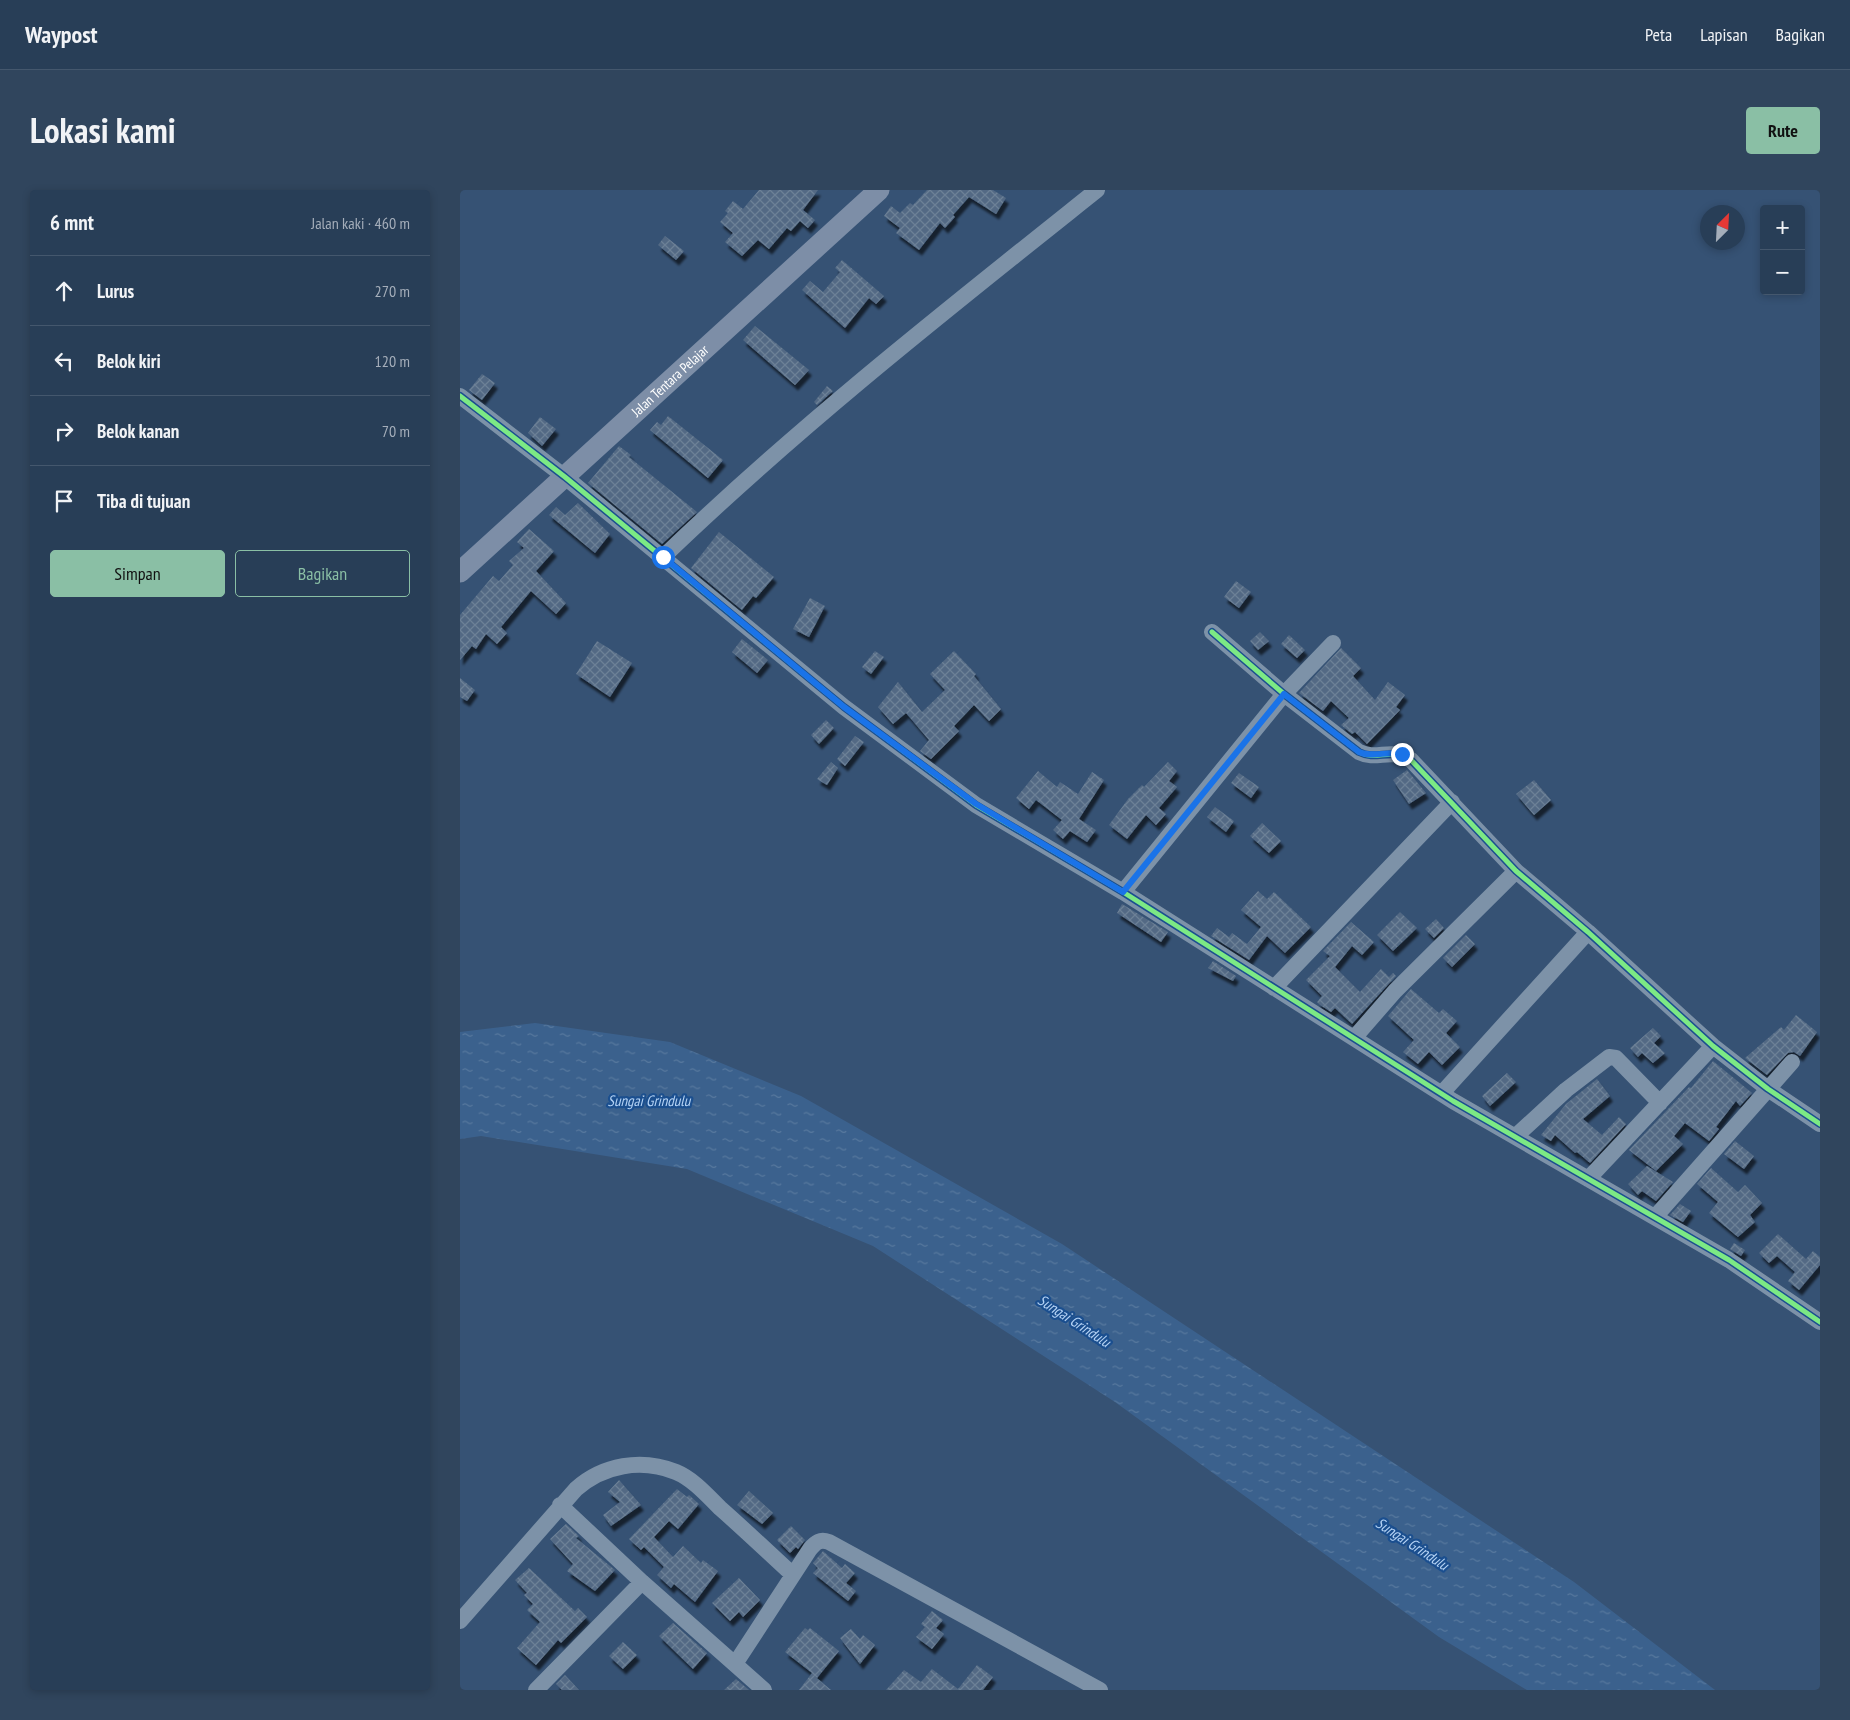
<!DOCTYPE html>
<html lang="id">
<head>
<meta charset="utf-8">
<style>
  body { margin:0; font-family:"PT Sans Narrow",sans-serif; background:#30455d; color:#f1f3f6 }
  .controls { position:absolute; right:15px; top:15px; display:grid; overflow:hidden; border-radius:5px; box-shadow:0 2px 8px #0003 }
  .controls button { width:45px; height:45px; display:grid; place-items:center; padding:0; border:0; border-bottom:1px solid #44576d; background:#283e57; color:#f1f3f6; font:25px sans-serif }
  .compass { position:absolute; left:1240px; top:15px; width:45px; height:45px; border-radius:50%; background:#283e57; box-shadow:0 2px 8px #0003; rotate:24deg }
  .stop { position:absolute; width:15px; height:15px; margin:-11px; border:4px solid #1a73e8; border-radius:50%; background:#fff }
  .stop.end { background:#1a73e8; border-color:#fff; box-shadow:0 1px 5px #0008 }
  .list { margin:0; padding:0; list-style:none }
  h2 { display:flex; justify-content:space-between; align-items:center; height:65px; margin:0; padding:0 20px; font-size:21px }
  h2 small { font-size:16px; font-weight:400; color:#a5aeba }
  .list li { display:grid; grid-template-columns:32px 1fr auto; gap:15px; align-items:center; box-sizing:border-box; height:70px; padding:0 20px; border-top:1px solid #44576d }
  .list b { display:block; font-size:19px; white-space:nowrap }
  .list em { font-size:16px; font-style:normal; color:#a5aeba }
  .actions { display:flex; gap:10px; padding:15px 20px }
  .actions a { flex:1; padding:11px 0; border:1px solid #8abfa5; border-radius:5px; text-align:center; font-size:18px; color:#8abfa5 }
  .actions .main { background:#8abfa5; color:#111 }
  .icon { flex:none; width:28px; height:28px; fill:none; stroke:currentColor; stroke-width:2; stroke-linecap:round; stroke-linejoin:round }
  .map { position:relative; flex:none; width:1360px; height:1500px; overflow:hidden; border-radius:5px }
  header { display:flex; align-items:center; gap:30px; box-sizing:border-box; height:70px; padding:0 25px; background:#283e57; border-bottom:1px solid #44576d }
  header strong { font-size:24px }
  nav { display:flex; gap:28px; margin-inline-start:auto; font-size:18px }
  .intro { display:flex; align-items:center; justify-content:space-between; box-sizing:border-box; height:120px; padding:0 30px }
  h1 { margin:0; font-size:35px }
  .button { padding:12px 22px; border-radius:5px; background:#8abfa5; color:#111; font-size:18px; font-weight:700 }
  main { display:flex; gap:30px; padding:0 30px }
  aside { flex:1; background:#283e57; border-radius:5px; box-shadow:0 2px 8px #0003 }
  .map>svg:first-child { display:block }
  .water { fill:url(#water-ripples) }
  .building { fill:url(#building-cross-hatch); filter:url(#shadow) }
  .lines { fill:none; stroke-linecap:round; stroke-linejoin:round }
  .minor { stroke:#7d92a8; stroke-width:16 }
  .major { stroke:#7d8ea7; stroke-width:21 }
  .cycleway-casing { stroke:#1b4f8f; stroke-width:8 }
  .cycleway { stroke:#7ce984; stroke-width:5 }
  .route { stroke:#1a73e8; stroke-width:6 }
  .labels { text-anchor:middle; stroke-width:4.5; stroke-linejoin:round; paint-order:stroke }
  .street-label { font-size:14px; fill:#fff; stroke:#1b4f8f }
  .water-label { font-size:15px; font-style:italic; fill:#b5d3f5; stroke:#1b4f8f }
</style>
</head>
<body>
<header>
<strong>Waypost</strong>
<nav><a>Peta</a><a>Lapisan</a><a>Bagikan</a></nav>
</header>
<div class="intro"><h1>Lokasi kami</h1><a class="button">Rute</a></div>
<main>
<aside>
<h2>6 mnt<small>Jalan kaki · 460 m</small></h2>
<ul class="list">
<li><svg class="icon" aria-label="ahead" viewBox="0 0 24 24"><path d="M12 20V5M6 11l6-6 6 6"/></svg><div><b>Lurus</b></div><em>270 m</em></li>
<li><svg class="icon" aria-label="left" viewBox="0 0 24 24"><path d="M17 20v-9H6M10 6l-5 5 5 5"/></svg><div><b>Belok kiri</b></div><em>120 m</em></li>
<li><svg class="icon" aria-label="right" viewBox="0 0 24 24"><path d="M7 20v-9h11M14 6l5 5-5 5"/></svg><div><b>Belok kanan</b></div><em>70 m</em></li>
<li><svg class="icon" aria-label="arrive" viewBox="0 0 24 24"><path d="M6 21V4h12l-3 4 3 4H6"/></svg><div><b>Tiba di tujuan</b></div></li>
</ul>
<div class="actions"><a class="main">Simpan</a><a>Bagikan</a></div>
</aside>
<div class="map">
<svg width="1360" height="1500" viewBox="0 0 1360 1500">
  <defs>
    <pattern id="water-ripples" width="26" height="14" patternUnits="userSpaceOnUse" patternTransform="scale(1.25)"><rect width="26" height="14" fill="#3b618d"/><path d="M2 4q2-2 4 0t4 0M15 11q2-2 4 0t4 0" fill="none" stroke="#58799e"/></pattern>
    <pattern id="building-cross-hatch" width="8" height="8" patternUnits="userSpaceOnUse" patternTransform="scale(1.25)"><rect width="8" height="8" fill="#526984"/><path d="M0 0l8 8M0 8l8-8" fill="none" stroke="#6c8096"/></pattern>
    <filter id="shadow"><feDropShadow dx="3" dy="5.5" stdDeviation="1" flood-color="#0009"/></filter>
  </defs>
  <rect width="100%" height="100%" fill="#365274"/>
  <path class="water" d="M75 833 210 852 341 906 602 1054 1114 1392 1255 1500H1067L979 1447 655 1212 413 1056 227 979 21 946 0 949V842Z"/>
  <path class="building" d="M299 0H358L343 20 355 30 348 38 340 31 331 41 327 38 309 59 298 50 282 66 265 52 273 43 260 32 268 23 265 21 273 11 283 19Z
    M467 0H533L546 8 536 24 509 7 493 25 495 27 485 38 480 33 459 60 436 43 440 38 424 26 431 16 440 23 450 13 453 15Z
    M205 46 224 61 216 70 198 55Z
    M382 70 424 106 416 114 409 108 385 138 342 100 350 91 363 102 380 82 375 78Z
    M295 136 349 180 335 195 283 150Z
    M22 184 35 193 22 210 9 200Z
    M367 196 373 201 357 215 354 212Z
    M208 226 263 270 248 288 190 240 197 232 201 235Z
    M80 227 96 239 82 256 68 243Z
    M159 256 171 265 169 267 237 322 202 354 128 293Z
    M118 313 150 344 135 363 89 325 96 317 105 325Z
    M69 339 94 361 76 381 106 413 96 424 71 401 41 437 47 443 37 454 26 444 16 459 12 456 0 470V425L33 386 39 391 53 375 49 371 64 358 57 352Z
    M259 342 314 387 296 408 293 406 282 420 231 378Z
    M776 391 791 402 779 418 764 407Z
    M350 408 365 416 349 447 333 439Z
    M800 442 809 451 798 460 790 451Z
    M829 445 845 460 837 468 821 454Z
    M282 449 308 470 297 483 272 462Z
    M137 451 172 473 150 507 116 484Z
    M881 458 901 478 893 486 915 510 928 492 945 505 936 517 940 520 907 554 895 542 892 544 881 535 889 528 871 511 863 521 839 503Z
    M415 461 424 467 411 484 402 477Z
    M494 461 516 484 514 486 541 519 529 531 514 515 494 536 499 541 471 569 460 561 469 550 446 523 433 534 418 517 438 492 462 522 485 500 470 484Z
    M0 488 15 500 7 511 0 507Z
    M366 530 374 538 359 554 351 545Z
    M395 546 404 552 385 576 377 569Z
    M371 572 378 578 367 595 357 589Z
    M708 572 717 581 709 591 717 597 699 618 706 624 696 635 686 625 667 649 649 635 668 609 682 595 684 597Z
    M947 580 966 603 949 614 933 590Z
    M578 581 597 597 600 592 618 604 632 582 644 590 619 629 636 640 627 652 610 641 603 649 593 640 602 630 576 610 569 619 556 608Z
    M779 583 799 597 791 608 771 593Z
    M1074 590 1091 610 1074 625 1056 604Z
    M755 617 774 631 766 642 747 627Z
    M802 633 821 651 809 663 790 646Z
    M798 701 807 709 814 702 851 737 825 763 807 746 789 770 751 746 757 738 769 747 772 743 787 754 801 737 781 720Z
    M662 714 708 742 701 752 657 723Z
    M940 722 957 738 933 761 917 745Z
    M976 729 984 738 974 748 965 739Z
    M891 732 914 752 902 765 892 756 875 777 900 802 921 779 929 787 933 783 936 786 892 834 875 818 871 822 860 815 857 812 862 806 846 790 870 766 863 761Z
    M1006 745 1015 754 992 777 983 768Z
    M753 771 776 786 773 791 748 778Z
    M951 799 979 823 983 819 997 831 986 843 1000 857 982 875 969 862 958 874 943 862 954 850 928 826Z
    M1336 825 1357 842 1340 866 1334 862 1328 863 1307 885 1285 868 1321 837 1324 840Z
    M1193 838 1201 846 1194 853 1205 863 1193 873 1182 863 1178 867 1170 858Z
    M1253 871 1292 903 1280 916 1276 911 1256 937 1259 939 1249 951 1225 933 1214 946 1223 954 1196 981 1169 960 1229 897 1231 898Z
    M1047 883 1056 892 1030 916 1022 906Z
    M1137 889 1150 906 1123 929 1142 945 1159 927 1166 934 1130 973 1117 962 1115 963 1095 945 1091 951 1081 945 1106 914Z
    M1275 951 1294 966 1284 979 1264 964Z
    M1187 976 1213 992 1196 1011 1182 1001 1178 1005 1168 994Z
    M1251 978 1278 1002 1285 995 1302 1013 1290 1025 1295 1032 1278 1047 1249 1023 1258 1012 1237 994Z
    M1220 1014 1231 1021 1223 1032 1210 1025Z
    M1318 1044 1346 1069 1353 1061 1360 1067V1075L1339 1100 1328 1091 1335 1082 1317 1066 1309 1073 1299 1063Z
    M1274 1053 1285 1060 1281 1066 1270 1059Z
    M159 1290 181 1315 151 1336 143 1325 160 1312 148 1302Z
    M217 1299 227 1307 229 1305 239 1314 218 1339 209 1331 194 1347 213 1367 223 1356 241 1373 243 1370 258 1381 235 1412 214 1394 211 1398 197 1385 204 1377 184 1357 181 1360 169 1349Z
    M289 1301 313 1323 302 1334 277 1315Z
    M106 1334 119 1346 116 1348 155 1380 135 1401 107 1381 113 1374 90 1349Z
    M331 1336 345 1350 338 1359 336 1357 330 1363 317 1350Z
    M363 1361 382 1378 385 1374 395 1383 386 1393 396 1401 388 1411 353 1383 358 1378 353 1373Z
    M69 1378 115 1421 118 1418 127 1427 101 1453 98 1450 76 1475 57 1458 80 1432 67 1420 73 1414 64 1405 67 1403 55 1390Z
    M279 1388 300 1410 283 1427 279 1422 270 1431 252 1413Z
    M472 1421 483 1430 476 1438 484 1444 472 1459 456 1447 465 1437 461 1434Z
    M213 1433 247 1463 233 1479 199 1446Z
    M345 1438 348 1440 350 1438 379 1461 357 1488 352 1484 371 1500H339L352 1483 325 1462Z
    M391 1439 400 1449 403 1445 415 1455 400 1474 380 1448Z
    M163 1452 177 1465 163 1479 149 1466Z
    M517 1475 533 1487 523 1500H426L444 1480 461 1492 472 1479 498 1499Z
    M105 1485 119 1500H102L96 1494Z
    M276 1489 289 1500H264Z"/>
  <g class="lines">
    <path class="minor" d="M0 206 105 287 384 517 516 615 663 702 993 911 1269 1070 1360 1132
      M203 367C339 236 489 118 637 0
      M752 442 824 504 899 562C917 571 931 557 951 570L1056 681 1128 742 1253 856 1308 899 1360 934
      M663 702 824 504 873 453
      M814 798 992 612
      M894 848 935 801 1056 681
      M982 903 1128 742
      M1057 945 1106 900 1149 867 1156 868 1200 913
      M1128 989 1253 856
      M1195 1027 1332 872
      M100 1315 182 1392 304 1500
      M0 1431 116 1299C143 1275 181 1268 216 1282 233 1289 247 1305 260 1318 285 1340 309 1363 333 1385
      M275 1474 350 1359C356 1352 360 1349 369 1352L640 1500
      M76 1500 182 1392"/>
    <path class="major" id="s1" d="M0 382 419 0"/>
    <defs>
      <path id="cycleway" d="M0 206 105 287 384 517 516 615 663 702 993 911 1269 1070 1360 1132
        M752 442 824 504 899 562C917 571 931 557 951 570L1056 681 1128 742 1253 856 1308 899 1360 934"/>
    </defs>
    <use href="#cycleway" class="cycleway-casing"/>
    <use href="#cycleway" class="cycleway"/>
  </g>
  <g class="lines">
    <path class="route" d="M203 367 384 517 516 614 663 702 824 504 899 562C912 568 927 561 942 564"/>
  </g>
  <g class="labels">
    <g class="street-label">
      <text dy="5" stroke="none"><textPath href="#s1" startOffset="284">Jalan Tentara Pelajar</textPath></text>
    </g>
    <g class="water-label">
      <text x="189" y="916">Sungai Grindulu</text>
      <text transform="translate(614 1131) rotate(33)" y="5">Sungai Grindulu</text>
      <text transform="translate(952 1354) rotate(33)" y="5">Sungai Grindulu</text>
    </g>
  </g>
</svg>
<div class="controls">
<button>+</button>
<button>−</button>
</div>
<svg class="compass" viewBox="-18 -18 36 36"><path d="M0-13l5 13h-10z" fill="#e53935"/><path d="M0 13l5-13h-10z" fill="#a5aeba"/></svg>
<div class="stop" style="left:203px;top:367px"></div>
<div class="stop end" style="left:942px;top:564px"></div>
</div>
</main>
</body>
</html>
